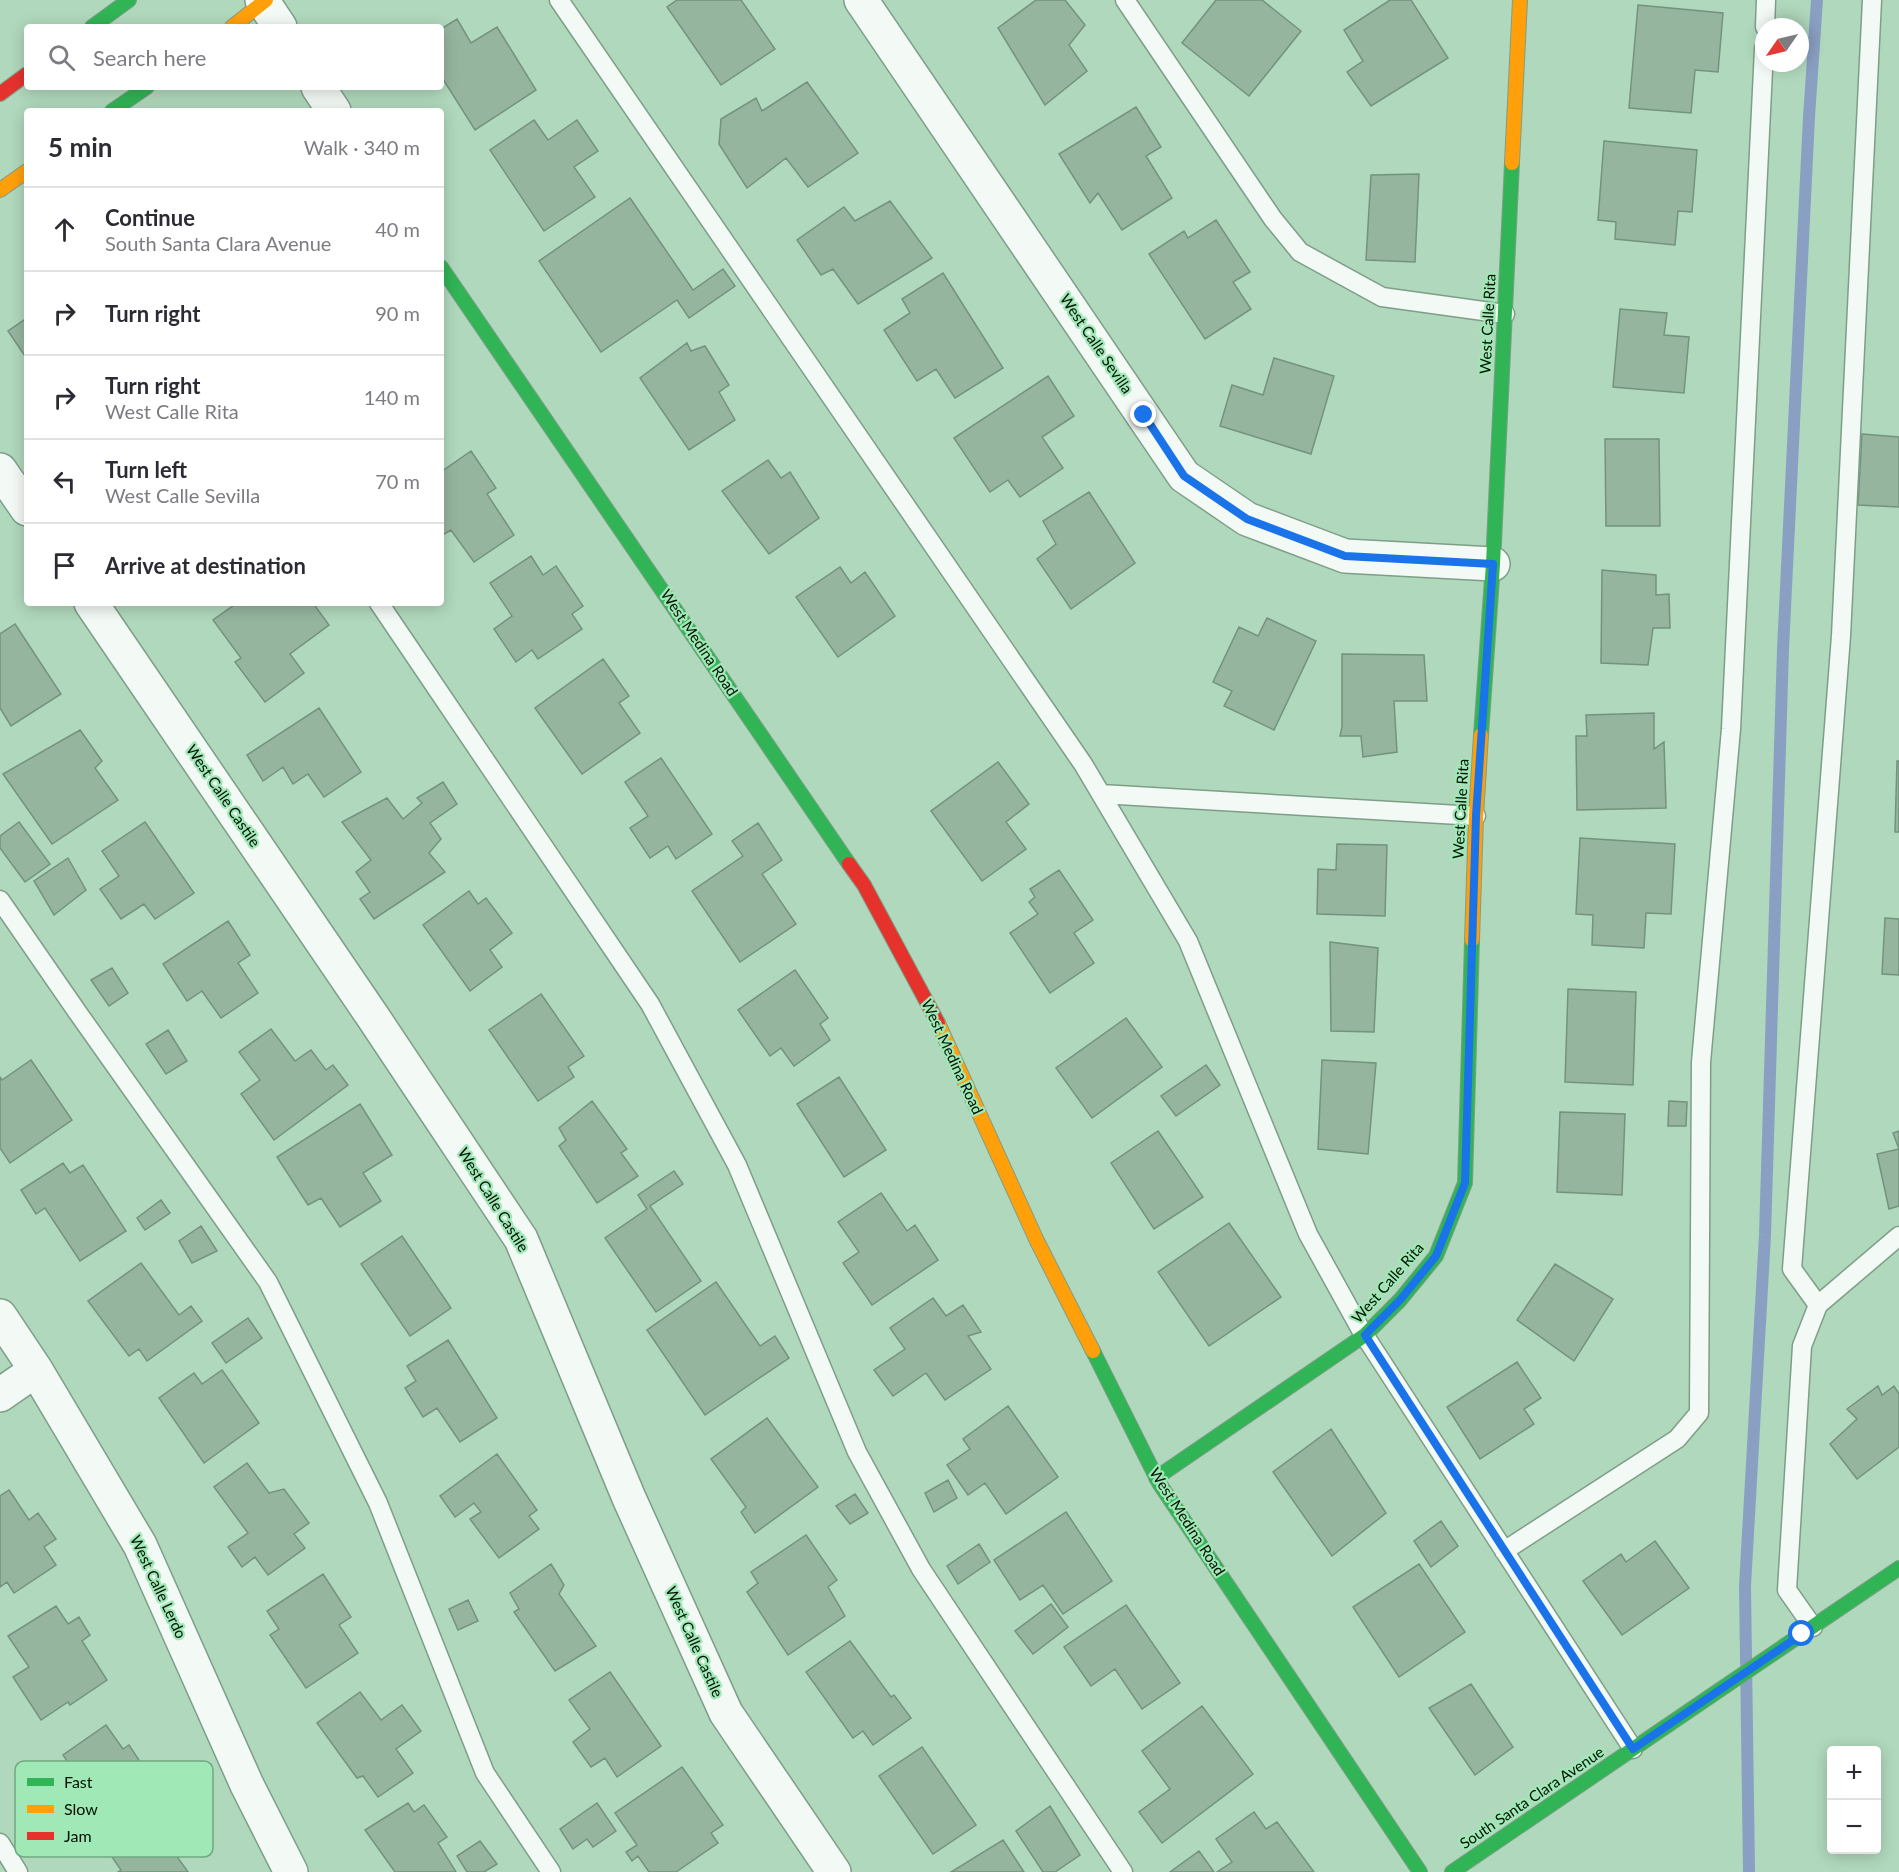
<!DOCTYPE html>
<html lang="en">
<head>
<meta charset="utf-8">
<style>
  body { margin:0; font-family:Lato,sans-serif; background:#f2f2f3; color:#2b2b33 }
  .controls { position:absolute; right:18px; bottom:18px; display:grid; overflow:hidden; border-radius:6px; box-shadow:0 3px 15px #0003 }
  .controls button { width:54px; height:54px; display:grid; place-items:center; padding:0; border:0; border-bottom:2px solid #e1e1e2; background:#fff; color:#2b2b33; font:30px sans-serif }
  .compass { position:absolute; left:1755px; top:18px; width:54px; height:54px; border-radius:50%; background:#fff; box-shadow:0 3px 15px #0003; rotate:236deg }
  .stop { position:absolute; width:18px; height:18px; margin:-14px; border:4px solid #1a73e8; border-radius:50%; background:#fff }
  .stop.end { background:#1a73e8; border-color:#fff; box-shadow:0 2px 6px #0008 }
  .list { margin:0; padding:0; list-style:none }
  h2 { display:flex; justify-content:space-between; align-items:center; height:78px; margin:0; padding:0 24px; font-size:26px }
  h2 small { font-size:20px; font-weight:400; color:#7c7c81 }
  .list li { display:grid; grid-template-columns:39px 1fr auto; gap:18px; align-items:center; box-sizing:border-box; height:84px; padding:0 24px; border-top:2px solid #e1e1e2 }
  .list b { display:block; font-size:22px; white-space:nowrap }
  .list p { margin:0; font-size:20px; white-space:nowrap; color:#7c7c81 }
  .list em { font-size:20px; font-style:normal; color:#7c7c81 }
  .icon { flex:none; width:33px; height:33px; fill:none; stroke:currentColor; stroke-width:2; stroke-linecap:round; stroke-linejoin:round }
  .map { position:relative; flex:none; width:1899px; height:1872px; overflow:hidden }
  .search { position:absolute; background:#fff; box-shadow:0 3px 15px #0003; left:24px; top:24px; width:420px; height:66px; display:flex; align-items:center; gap:15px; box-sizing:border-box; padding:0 21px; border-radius:6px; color:#7c7c81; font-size:22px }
  .panel { position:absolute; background:#fff; box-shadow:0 3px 15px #0003; left:24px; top:108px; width:420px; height:498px; border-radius:6px }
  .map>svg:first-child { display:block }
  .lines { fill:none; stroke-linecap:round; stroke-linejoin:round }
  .stream { stroke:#8aa0c3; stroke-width:12 }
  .building { fill:#96b59f; stroke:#73937e; stroke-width:1.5 }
  .lane-casing { stroke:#7e9e88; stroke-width:21 }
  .street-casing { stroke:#7e9e88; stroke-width:36 }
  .fast-casing { stroke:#7e9e88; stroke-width:16 }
  .slow-casing { stroke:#7e9e88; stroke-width:16 }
  .jam-casing { stroke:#7e9e88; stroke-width:16 }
  .lane { stroke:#f3f9f5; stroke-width:18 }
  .street { stroke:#f3f9f5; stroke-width:33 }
  .fast { stroke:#30b455; stroke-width:14 }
  .slow { stroke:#ff9f0a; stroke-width:14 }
  .jam { stroke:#e5322d; stroke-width:14 }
  .route { stroke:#1a73e8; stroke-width:8 }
  .labels { text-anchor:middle; stroke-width:4.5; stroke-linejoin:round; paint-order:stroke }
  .street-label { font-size:15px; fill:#001103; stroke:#a0e8b6 }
  .key { fill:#a0e8b6; stroke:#70a880; stroke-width:1.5 }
  .key-label { font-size:16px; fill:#001103 }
</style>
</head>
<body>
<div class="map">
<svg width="1899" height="1872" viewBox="0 0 1899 1872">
  <rect width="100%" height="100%" fill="#b0d8bc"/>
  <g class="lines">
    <path class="stream" d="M1749 1872 1745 1586 1765 1235 1783 649 1809 117 1817 0"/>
  </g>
  <path class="building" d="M677 0H741L775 49 721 85 667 7Z
    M1036 0H1065L1085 25 1069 45 1087 71 1045 105 998 28Z
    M1216 0H1262L1301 31 1249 96 1182 43Z
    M1390 0H1411L1448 58 1371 106 1347 72 1363 61 1344 30Z
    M1638 5 1723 13 1718 72 1695 70 1691 113 1629 108Z
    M457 19 471 43 497 27 536 90 475 130 441 76V29Z
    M807 82 858 153 808 187 786 158 747 188 719 144 721 119 756 98 762 111Z
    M1136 107 1161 147 1146 156 1172 198 1122 230 1098 193 1090 203 1059 154Z
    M534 120 548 140 577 120 598 151 574 167 595 197 544 231 490 150Z
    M1604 141 1697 150 1692 212 1678 211 1675 245 1615 239 1616 222 1598 220Z
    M1419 174 1415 262 1366 260 1371 175Z
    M630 198 693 290 723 269 735 286 689 318 677 300 601 352 539 261Z
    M890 201 932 258 858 304 833 269 821 275 797 240 844 207 855 221Z
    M1216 220 1250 272 1233 282 1251 309 1205 339 1149 254 1184 231 1188 238Z
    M943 273 1003 368 955 398 936 369 917 381 884 330 910 313 902 299Z
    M1620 309 1667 313 1664 335 1689 337 1684 393 1613 387Z
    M27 318V359L8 331Z
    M687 343 691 351 705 346 729 385 719 392 735 420 689 450 640 378Z
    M1274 358 1334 376 1311 454 1220 426 1232 385 1263 395Z
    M1048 376 1074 416 1042 437 1063 468 1020 497 1008 480 990 492 954 438Z
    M1862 434 1899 437V507L1858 505Z
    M1605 439H1659L1660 526H1606Z
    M471 451 496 488 487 494 514 535 474 562 451 530 441 536V472Z
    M768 460 781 478 790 472 819 518 769 554 722 491Z
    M1089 492 1135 563 1071 609 1037 559 1056 544 1043 521Z
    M531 556 543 575 556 566 583 606 572 614 582 629 538 659 532 650 516 662 494 629 512 616 490 583Z
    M840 567 851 583 865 572 895 616 838 657 796 597Z
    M1602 570 1656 575V595L1669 594 1670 628H1653L1648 665 1601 663Z
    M237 603H259L260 605 263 603H313L329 625 290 654 304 673 265 702 235 662 241 658 213 620Z
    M1267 618 1316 641 1274 730 1224 706 1232 691 1213 682 1239 627 1258 636Z
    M15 624 61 694 11 726 0 708V634Z
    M1342 654 1424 655 1427 701H1394L1397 752 1363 757 1361 736H1340L1342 727Z
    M603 659 629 696 619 703 640 733 582 774 535 708Z
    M319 708 361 772 324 797 308 774 293 784 283 767 263 781 247 755Z
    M1654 713V749L1664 742 1666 808 1577 810 1576 736H1587L1586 715Z
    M80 730 102 761 95 768 118 800 52 844 3 774Z
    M661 758 712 834 676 859 668 846 650 858 630 828 648 816 625 782Z
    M1897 761H1899V832H1895Z
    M998 762 1029 804 1006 822 1026 849 982 881 931 811Z
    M443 782 457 804 430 823 441 839 429 853 445 872 374 919 360 899 370 892 356 872 371 860 342 822 387 798 403 819 422 803 417 798Z
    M19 822 50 864 25 882 0 848V836Z
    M145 822 194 893 155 919 144 904 121 919 100 889 119 876 102 851Z
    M758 823 782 860 762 874 796 924 740 962 692 891 743 856 732 841Z
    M1580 838 1675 844 1671 914 1646 913 1644 948 1592 945 1593 915 1576 914Z
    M1337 844 1387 845 1385 916 1317 914 1318 869 1336 870Z
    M68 858 86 890 54 915 34 881Z
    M1059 870 1093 920 1074 933 1094 963 1050 993 1010 933 1038 914 1029 902 1035 897 1030 889Z
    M469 891 478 904 486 898 512 933 490 950 502 967 470 991 423 925Z
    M1885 918 1899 919V975L1882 974Z
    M228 921 250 955 238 963 258 993 221 1018 202 991 187 1001 163 964Z
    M1330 942 1378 948 1374 1032 1331 1031Z
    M112 968 128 993 109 1006 91 980Z
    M795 970 828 1018 820 1024 830 1040 794 1066 781 1048 770 1056 738 1010Z
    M1568 989 1636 992 1633 1085 1565 1082Z
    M541 994 584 1056 568 1067 574 1077 538 1101 489 1030Z
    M1126 1018 1162 1067 1092 1118 1056 1068Z
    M271 1029 295 1061 311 1050 326 1070 333 1065 348 1085 274 1140 241 1094 260 1080 239 1052Z
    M168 1030 187 1061 166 1074 146 1044Z
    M31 1060 72 1120 10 1163 0 1148V1077L2 1080Z
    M1322 1060 1376 1063 1368 1154 1318 1149Z
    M1206 1065 1220 1085 1176 1116 1161 1096Z
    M839 1077 886 1150 844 1177 797 1104Z
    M592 1101 627 1149 621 1153 638 1176 597 1203 559 1146 566 1140 559 1128Z
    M1669 1101 1687 1102 1686 1126H1668Z
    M360 1104 392 1155 363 1173 381 1201 340 1227 321 1198 308 1205 277 1157Z
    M1560 1112 1625 1114 1622 1195 1557 1192Z
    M1158 1131 1203 1197 1154 1229 1111 1163Z
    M1899 1131V1206L1889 1209 1877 1154 1899 1149 1893 1133Z
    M63 1163 70 1173 83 1165 126 1231 80 1261 45 1208 36 1214 21 1190Z
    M674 1171 683 1184 650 1206 701 1281 656 1312 605 1238 647 1209 638 1195Z
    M881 1193 907 1231 915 1225 938 1260 872 1305 843 1263 859 1252 838 1222Z
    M161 1200 170 1213 145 1230 137 1218Z
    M1229 1223 1281 1297 1209 1346 1158 1272Z
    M201 1226 217 1251 192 1263 179 1241Z
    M402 1236 451 1308 410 1336 361 1264Z
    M141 1263 179 1315 191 1306 202 1321 147 1361 139 1349 129 1356 88 1301Z
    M1555 1264 1613 1299 1574 1361 1517 1320Z
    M716 1282 760 1346 775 1336 789 1358 705 1415 647 1330Z
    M933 1298 946 1316 963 1305 981 1332 968 1336 991 1369 945 1400 926 1373 893 1396 874 1370 905 1349 890 1328Z
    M248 1318 262 1338 226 1363 212 1343Z
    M448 1340 497 1418 460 1442 437 1408 423 1417 405 1388 416 1381 407 1366Z
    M1517 1362 1541 1398 1524 1409 1534 1424 1480 1459 1447 1407Z
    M222 1370 259 1423 204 1463 159 1398 194 1373 202 1384Z
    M1878 1386 1882 1395 1894 1386 1899 1394V1447L1857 1479 1830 1444 1857 1419 1847 1409Z
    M1008 1406 1058 1477 1006 1514 985 1483 968 1495 947 1465 970 1449 963 1439Z
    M767 1418 818 1487 755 1533 741 1512 746 1507 711 1459Z
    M1331 1429 1386 1513 1332 1556 1273 1472Z
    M497 1454 537 1510 529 1516 539 1529 499 1558 470 1519 481 1512 474 1503 455 1517 440 1496Z
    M247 1463 269 1493 284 1489 309 1523 294 1534 305 1548 268 1575 255 1557 242 1567 228 1547 248 1533 214 1487Z
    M948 1480 957 1498 934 1512 925 1493Z
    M9 1490 29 1520 38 1513 56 1539 44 1547 56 1565 14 1593 7 1582 0 1587V1496Z
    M855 1494 868 1513 850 1524 836 1506Z
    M1066 1512 1112 1581 1063 1614 1043 1585 1020 1600 994 1560Z
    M1441 1521 1458 1546 1431 1567 1414 1541Z
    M806 1535 837 1580 828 1587 845 1616 788 1655 747 1592 758 1583 751 1572Z
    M1655 1541 1689 1588 1622 1635 1583 1581 1621 1554 1626 1562Z
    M979 1544 990 1562 958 1584 947 1566Z
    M551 1564 564 1585 559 1594 596 1646 555 1671 514 1612 519 1609 510 1593Z
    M1419 1564 1465 1632 1399 1677 1353 1607Z
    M323 1574 351 1617 339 1625 358 1653 306 1688 270 1635 279 1629 267 1611Z
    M468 1600 478 1621 458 1630 449 1609Z
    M1051 1604 1068 1627 1033 1654 1015 1631Z
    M1126 1605 1180 1683 1142 1709 1115 1669 1091 1686 1064 1647Z
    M56 1606 68 1624 79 1617 90 1635 82 1641 107 1680 70 1705 68 1702 41 1720 13 1677 29 1667 8 1636Z
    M850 1641 891 1697 894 1695 911 1718 873 1745 863 1731 853 1738 806 1672Z
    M610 1672 661 1746 617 1777 605 1758 591 1767 573 1742 590 1729 569 1700Z
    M1471 1684 1513 1747 1475 1775 1429 1708Z
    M360 1692 381 1720 402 1705 421 1731 396 1749 413 1773 378 1797 363 1776 357 1778 317 1723Z
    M1202 1706 1253 1774 1162 1843 1139 1812 1170 1789 1142 1751Z
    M106 1725 123 1749 129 1745 158 1789 117 1817 106 1802 83 1817 67 1793 82 1783 63 1755Z
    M922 1747 976 1825 933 1854 879 1776Z
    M682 1767 723 1825 711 1833 718 1843 676 1872H649L638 1856 632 1861 626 1852 637 1845 615 1813Z
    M408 1803 414 1812 424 1805 447 1837 438 1843 456 1872H395L365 1830Z
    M597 1803 616 1831 593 1847 587 1839 573 1849 560 1829Z
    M1050 1806 1080 1855 1055 1872H1043L1016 1831Z
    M1254 1812 1266 1829 1277 1822 1314 1872H1217L1232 1862 1216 1839Z
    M153 1823 188 1872H118L121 1870 110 1854Z
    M1003 1840 1024 1872H951Z
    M480 1841 497 1864 484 1872H467L457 1856Z
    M1199 1851 1214 1872H1170Z"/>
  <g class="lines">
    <defs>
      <path id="lane" d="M559 0 1083 764 1188 941 1308 1234 1361 1330 1633 1749
        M1125 0 1273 219 1300 252 1382 297 1505 314
        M1765 27 1766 0
        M379 603 650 1004 737 1165 857 1452 921 1569 1123 1872
        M1101 794 1476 816
        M0 900 78 1013 268 1282 378 1503 485 1773 551 1872
        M1818 1305 1792 1269 1841 636 1872 0
        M1504 1551 1677 1439 1699 1413 1701 1062 1731 729 1764 49
        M1813 1627 1787 1590 1802 1346 1818 1305 1899 1236
        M0 1843 18 1872"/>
      <path id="street" d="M262 0 280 27
        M861 0 1184 476 1247 519 1345 556 1493 564
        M318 87 334 111
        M0 470 27 509
        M91 603 373 1017 521 1239 629 1498 726 1713 834 1872
        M0 1316 36 1370 140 1545 247 1785 291 1872
        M0 1395 36 1370"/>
      <path id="fast" d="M92 27 129 0
        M112 111 147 87
        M441 267 849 864
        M1481 735 1493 564 1512 163
        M1093 1351 1159 1483 1420 1872
        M1156 1478 1365 1335 1400 1300 1436 1256 1465 1183 1472 940
        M1452 1872 1899 1568"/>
      <path id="slow" d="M232 27 266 0
        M1512 163 1520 0
        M0 190 27 171
        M1472 940 1476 816 1481 735
        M938 1023 1037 1241 1093 1351"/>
      <path id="jam" d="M0 94 27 74
        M849 864 864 885 938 1023"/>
    </defs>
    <use href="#lane" class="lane-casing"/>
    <use href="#street" class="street-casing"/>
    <use href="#fast" class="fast-casing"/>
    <use href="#slow" class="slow-casing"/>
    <use href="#jam" class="jam-casing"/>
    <use href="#lane" class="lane"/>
    <use href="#street" class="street"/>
    <use href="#fast" class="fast"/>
    <use href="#slow" class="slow"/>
    <use href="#jam" class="jam"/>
  </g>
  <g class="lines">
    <path class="route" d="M1144 415 1184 476 1247 519 1345 556 1493 564 1476 816 1465 1183 1436 1256 1400 1300 1365 1335 1633 1749 1802 1634"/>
  </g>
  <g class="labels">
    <g class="street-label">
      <text transform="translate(1488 324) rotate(-87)" y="5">West Calle Rita</text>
      <text transform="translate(1096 344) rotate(56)" y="5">West Calle Sevilla</text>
      <text transform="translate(699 643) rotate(56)" y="5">West Medina Road</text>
      <text transform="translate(223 796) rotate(56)" y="5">West Calle Castile</text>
      <text transform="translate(1461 809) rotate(-87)" y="5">West Calle Rita</text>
      <text transform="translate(952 1057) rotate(65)" y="5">West Medina Road</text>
      <text transform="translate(493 1200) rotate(58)" y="5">West Calle Castile</text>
      <text transform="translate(1388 1283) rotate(-49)" y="5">West Calle Rita</text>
      <text transform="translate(1187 1522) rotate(57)" y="5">West Medina Road</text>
      <text transform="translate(158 1587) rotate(65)" y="5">West Calle Lerdo</text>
      <text transform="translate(694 1642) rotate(66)" y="5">West Calle Castile</text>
      <text transform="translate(1532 1798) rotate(-34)" y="5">South Santa Clara Avenue</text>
    </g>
  </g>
  <rect x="15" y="1761" width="198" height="96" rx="9" class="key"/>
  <rect x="27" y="1778" width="27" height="8" fill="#30b455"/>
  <rect x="27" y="1805" width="27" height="8" fill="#ff9f0a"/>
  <rect x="27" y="1832" width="27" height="8" fill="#e5322d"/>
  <g class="key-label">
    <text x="64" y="1788">Fast</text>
    <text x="64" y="1815">Slow</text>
    <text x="64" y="1842">Jam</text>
  </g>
</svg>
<div class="controls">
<button>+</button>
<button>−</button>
</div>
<svg class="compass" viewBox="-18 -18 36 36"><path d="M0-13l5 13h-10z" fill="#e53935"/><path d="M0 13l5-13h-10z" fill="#7c7c81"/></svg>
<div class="stop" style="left:1802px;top:1634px"></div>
<div class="stop end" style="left:1144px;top:415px"></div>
<div class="search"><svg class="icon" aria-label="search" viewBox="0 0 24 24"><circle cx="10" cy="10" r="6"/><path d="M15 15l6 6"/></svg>Search here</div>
<section class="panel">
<h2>5 min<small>Walk · 340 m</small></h2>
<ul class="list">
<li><svg class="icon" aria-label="ahead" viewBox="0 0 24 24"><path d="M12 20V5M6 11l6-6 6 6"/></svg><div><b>Continue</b><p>South Santa Clara Avenue</p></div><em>40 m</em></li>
<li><svg class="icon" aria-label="right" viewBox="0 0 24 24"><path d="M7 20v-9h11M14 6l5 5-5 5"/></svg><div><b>Turn right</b></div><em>90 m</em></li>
<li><svg class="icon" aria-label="right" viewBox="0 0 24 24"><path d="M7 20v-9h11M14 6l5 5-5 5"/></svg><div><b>Turn right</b><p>West Calle Rita</p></div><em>140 m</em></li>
<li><svg class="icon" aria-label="left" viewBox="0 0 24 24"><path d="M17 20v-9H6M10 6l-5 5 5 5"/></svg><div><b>Turn left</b><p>West Calle Sevilla</p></div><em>70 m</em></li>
<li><svg class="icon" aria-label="arrive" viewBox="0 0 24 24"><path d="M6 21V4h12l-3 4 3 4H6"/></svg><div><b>Arrive at destination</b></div></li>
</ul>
</section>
</div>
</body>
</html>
